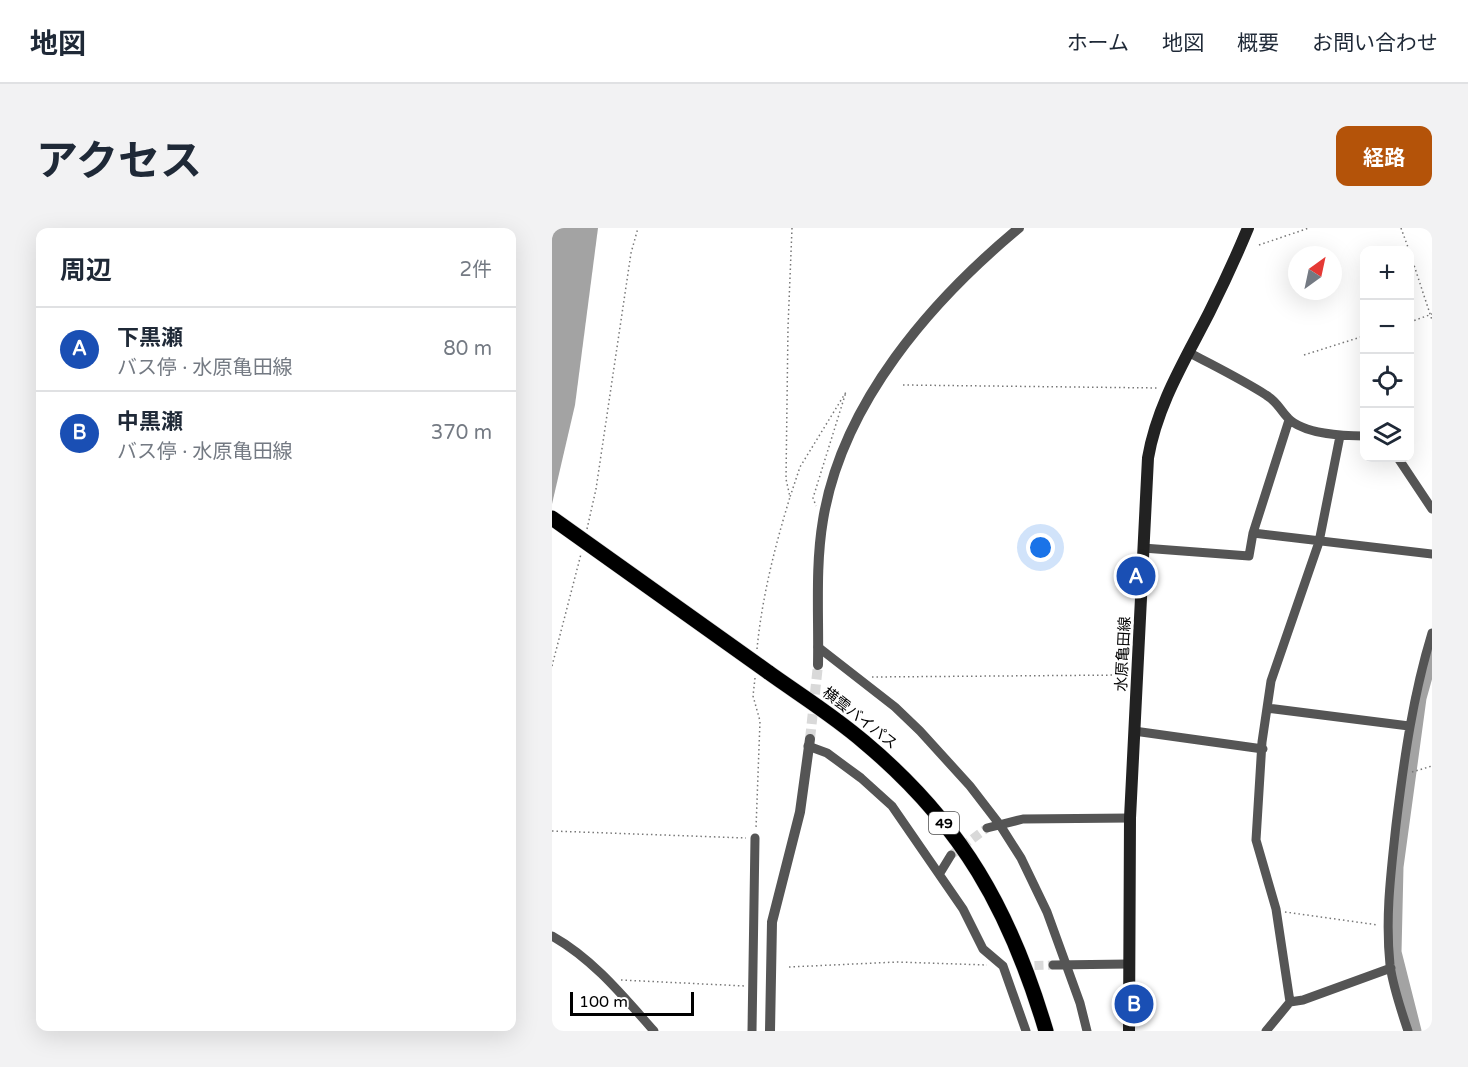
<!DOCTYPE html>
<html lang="ja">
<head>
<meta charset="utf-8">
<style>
  body { margin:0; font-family:"Varela Round","Noto Sans JP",sans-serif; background:#f2f2f3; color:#1f2937 }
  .controls { position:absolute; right:18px; top:18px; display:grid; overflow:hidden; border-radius:12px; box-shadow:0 6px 24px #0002 }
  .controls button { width:54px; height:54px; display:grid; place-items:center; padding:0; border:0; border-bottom:2px solid #e0e1e3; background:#fff; color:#1f2937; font:30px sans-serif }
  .compass { position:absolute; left:736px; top:18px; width:54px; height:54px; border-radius:50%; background:#fff; box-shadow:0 6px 24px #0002; rotate:33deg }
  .scale { position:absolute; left:18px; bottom:15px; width:124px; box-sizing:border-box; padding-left:6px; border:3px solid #000; border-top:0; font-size:16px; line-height:21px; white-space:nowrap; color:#000; -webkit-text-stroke:4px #fff; paint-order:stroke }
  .you { position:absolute; left:489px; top:320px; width:21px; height:21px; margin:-15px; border:4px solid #fff; border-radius:50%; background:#1a73e8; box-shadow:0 0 0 9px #1a73e833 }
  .badge { display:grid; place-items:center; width:39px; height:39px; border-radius:50%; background:#b45309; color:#fff; font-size:20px; font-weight:700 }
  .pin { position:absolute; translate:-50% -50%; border:3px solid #fff; box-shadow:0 2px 6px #0006 }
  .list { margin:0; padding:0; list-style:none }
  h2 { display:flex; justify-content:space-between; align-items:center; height:78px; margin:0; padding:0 24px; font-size:26px }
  h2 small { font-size:20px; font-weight:400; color:#747a83 }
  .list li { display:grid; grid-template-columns:39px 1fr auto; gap:18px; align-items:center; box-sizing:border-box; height:84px; padding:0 24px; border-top:2px solid #e0e1e3 }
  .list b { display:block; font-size:22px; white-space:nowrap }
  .list p { margin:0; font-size:20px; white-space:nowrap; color:#747a83 }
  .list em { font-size:20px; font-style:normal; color:#747a83 }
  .icon { flex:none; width:33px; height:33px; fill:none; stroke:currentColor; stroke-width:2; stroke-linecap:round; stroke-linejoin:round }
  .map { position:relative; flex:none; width:880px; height:803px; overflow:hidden; border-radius:12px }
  header { display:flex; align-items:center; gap:36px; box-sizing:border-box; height:84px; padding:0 30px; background:#fff; border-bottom:2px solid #e0e1e3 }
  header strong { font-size:28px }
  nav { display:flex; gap:33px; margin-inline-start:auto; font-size:21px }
  .intro { display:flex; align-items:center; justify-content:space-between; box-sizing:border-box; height:144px; padding:0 36px }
  h1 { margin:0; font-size:42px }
  .button { padding:15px 27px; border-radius:12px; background:#b45309; color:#fff; font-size:21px; font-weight:700 }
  main { display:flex; gap:36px; padding:0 36px }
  aside { flex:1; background:#fff; border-radius:12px; box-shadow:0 6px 24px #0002 }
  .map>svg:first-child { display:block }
  .water { fill:#a3a3a3 }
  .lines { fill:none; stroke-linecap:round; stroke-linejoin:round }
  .river { stroke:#a3a3a3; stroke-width:15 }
  .minor-tunnel { stroke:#d9d9d9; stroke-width:9; stroke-dasharray:9 4.5; stroke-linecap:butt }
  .tertiary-tunnel { stroke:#d9d9d9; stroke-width:10; stroke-dasharray:10 5; stroke-linecap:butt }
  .trunk-casing { stroke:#dbdbdb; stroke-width:16 }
  .path { stroke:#777; stroke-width:1.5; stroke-dasharray:1.5 3; stroke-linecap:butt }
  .minor { stroke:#555; stroke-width:9 }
  .tertiary { stroke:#555; stroke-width:10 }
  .secondary { stroke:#222; stroke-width:12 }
  .trunk { stroke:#000; stroke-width:15 }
  .trunk-bridge-casing { stroke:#dbdbdb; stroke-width:16; stroke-linecap:butt }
  .trunk-bridge { stroke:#000; stroke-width:15 }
  .labels { text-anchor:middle; stroke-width:5; stroke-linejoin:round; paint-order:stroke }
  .shield { fill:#fff; stroke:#4c4c4c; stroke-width:1.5 }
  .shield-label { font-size:14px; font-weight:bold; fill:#000 }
  .street-label { font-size:15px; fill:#000; stroke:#fff }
</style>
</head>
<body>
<header>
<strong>地図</strong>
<nav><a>ホーム</a><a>地図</a><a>概要</a><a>お問い合わせ</a></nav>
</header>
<div class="intro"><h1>アクセス</h1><a class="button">経路</a></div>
<main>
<aside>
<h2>周辺<small>2件</small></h2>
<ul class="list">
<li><span class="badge" style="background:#1a4fb4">A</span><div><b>下黒瀬</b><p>バス停 · 水原亀田線</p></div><em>80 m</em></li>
<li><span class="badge" style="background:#1a4fb4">B</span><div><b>中黒瀬</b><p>バス停 · 水原亀田線</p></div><em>370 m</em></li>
</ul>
</aside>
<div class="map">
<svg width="880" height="803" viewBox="0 0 880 803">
  <rect width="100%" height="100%" fill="#fff"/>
  <path class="water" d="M0 0H46L23 177 0 276Z"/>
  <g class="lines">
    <path class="river" d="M862 803 842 724 844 639 867 470 880 423"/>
    <path class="minor-tunnel" d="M399 627 435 600
      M469 738 501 737"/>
    <path class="tertiary-tunnel" d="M258 511 266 437"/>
    <defs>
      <path id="trunk" d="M216 444C248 467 282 488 312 514 410 596 458 682 494 803"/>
    </defs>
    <use href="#trunk" class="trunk-casing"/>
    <path class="path" d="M240 0 236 99 234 251 238 269 248 239 294 164 261 270 264 278
      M849 0 857 22
      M707 17 757 0
      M858 25 880 92
      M858 94 880 86
      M752 127 812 108
      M351 157 607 160
      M35 301 44 261 79 25 86 0
      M205 421C210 369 223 318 238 269
      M0 438 29 326
      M320 449 574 447
      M203 450 201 468 208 493 204 600
      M860 544 880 538
      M0 603 194 610
      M733 684 826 697
      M237 739 345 734 435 737
      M69 752 193 758"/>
    <path class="minor" d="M636 124C662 138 689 151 714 167 726 174 727 181 736 190 751 206 792 208 812 208
      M846 230 880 281
      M701 305 880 326
      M591 320 697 328 701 305 737 192
      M266 419 343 479 368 503 418 558 448 597 469 630 495 684 528 775 535 803
      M715 480 857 498
      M582 503 711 521
      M256 518 275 525 309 550 340 578 411 681 431 721 451 738 474 803
      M435 600 471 591 578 590
      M388 645 399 627
      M0 708C41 731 71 768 102 803
      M501 737 577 736
      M738 774 724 681 704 612 710 514 719 453 767 314 788 208
      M200 803 203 610
      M714 803 738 774 751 772 839 740
      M856 803C849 782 841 759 838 737 833 689 839 644 844 597 852 531 861 467 880 405"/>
    <path class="tertiary" d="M266 437C267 389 263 339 271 292 290 175 379 73 467 0
      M218 803 220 694 248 584 258 511"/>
    <path class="secondary" d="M577 803 578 590 596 230C605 177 633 132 657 85 671 57 684 29 696 0"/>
    <use href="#trunk" class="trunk"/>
    <defs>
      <path id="trunk-bridge" d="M0 290 216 444"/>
    </defs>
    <use href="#trunk-bridge" class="trunk-bridge-casing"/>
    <use href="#trunk-bridge" class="trunk-bridge"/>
  </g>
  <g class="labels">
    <rect class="shield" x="377" y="584" width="30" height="22" rx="4.5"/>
    <g class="shield-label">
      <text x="392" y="600">49</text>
    </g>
    <g class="street-label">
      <text transform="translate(571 426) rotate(-87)" y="5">水原亀田線</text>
      <text transform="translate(308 490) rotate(38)" y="5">横雲バイパス</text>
    </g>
  </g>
</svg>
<div class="controls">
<button>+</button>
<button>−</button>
<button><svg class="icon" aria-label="locate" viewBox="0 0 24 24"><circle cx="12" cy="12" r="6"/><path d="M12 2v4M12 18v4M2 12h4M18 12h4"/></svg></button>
<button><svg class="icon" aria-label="layers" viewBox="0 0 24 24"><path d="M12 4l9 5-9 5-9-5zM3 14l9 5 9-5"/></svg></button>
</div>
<svg class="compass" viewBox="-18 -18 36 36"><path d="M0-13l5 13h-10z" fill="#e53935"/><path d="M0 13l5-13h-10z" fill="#747a83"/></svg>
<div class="scale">100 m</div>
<div class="you"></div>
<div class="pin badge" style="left:584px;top:348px;background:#1a4fb4">A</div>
<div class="pin badge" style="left:582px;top:776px;background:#1a4fb4">B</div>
</div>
</main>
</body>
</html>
